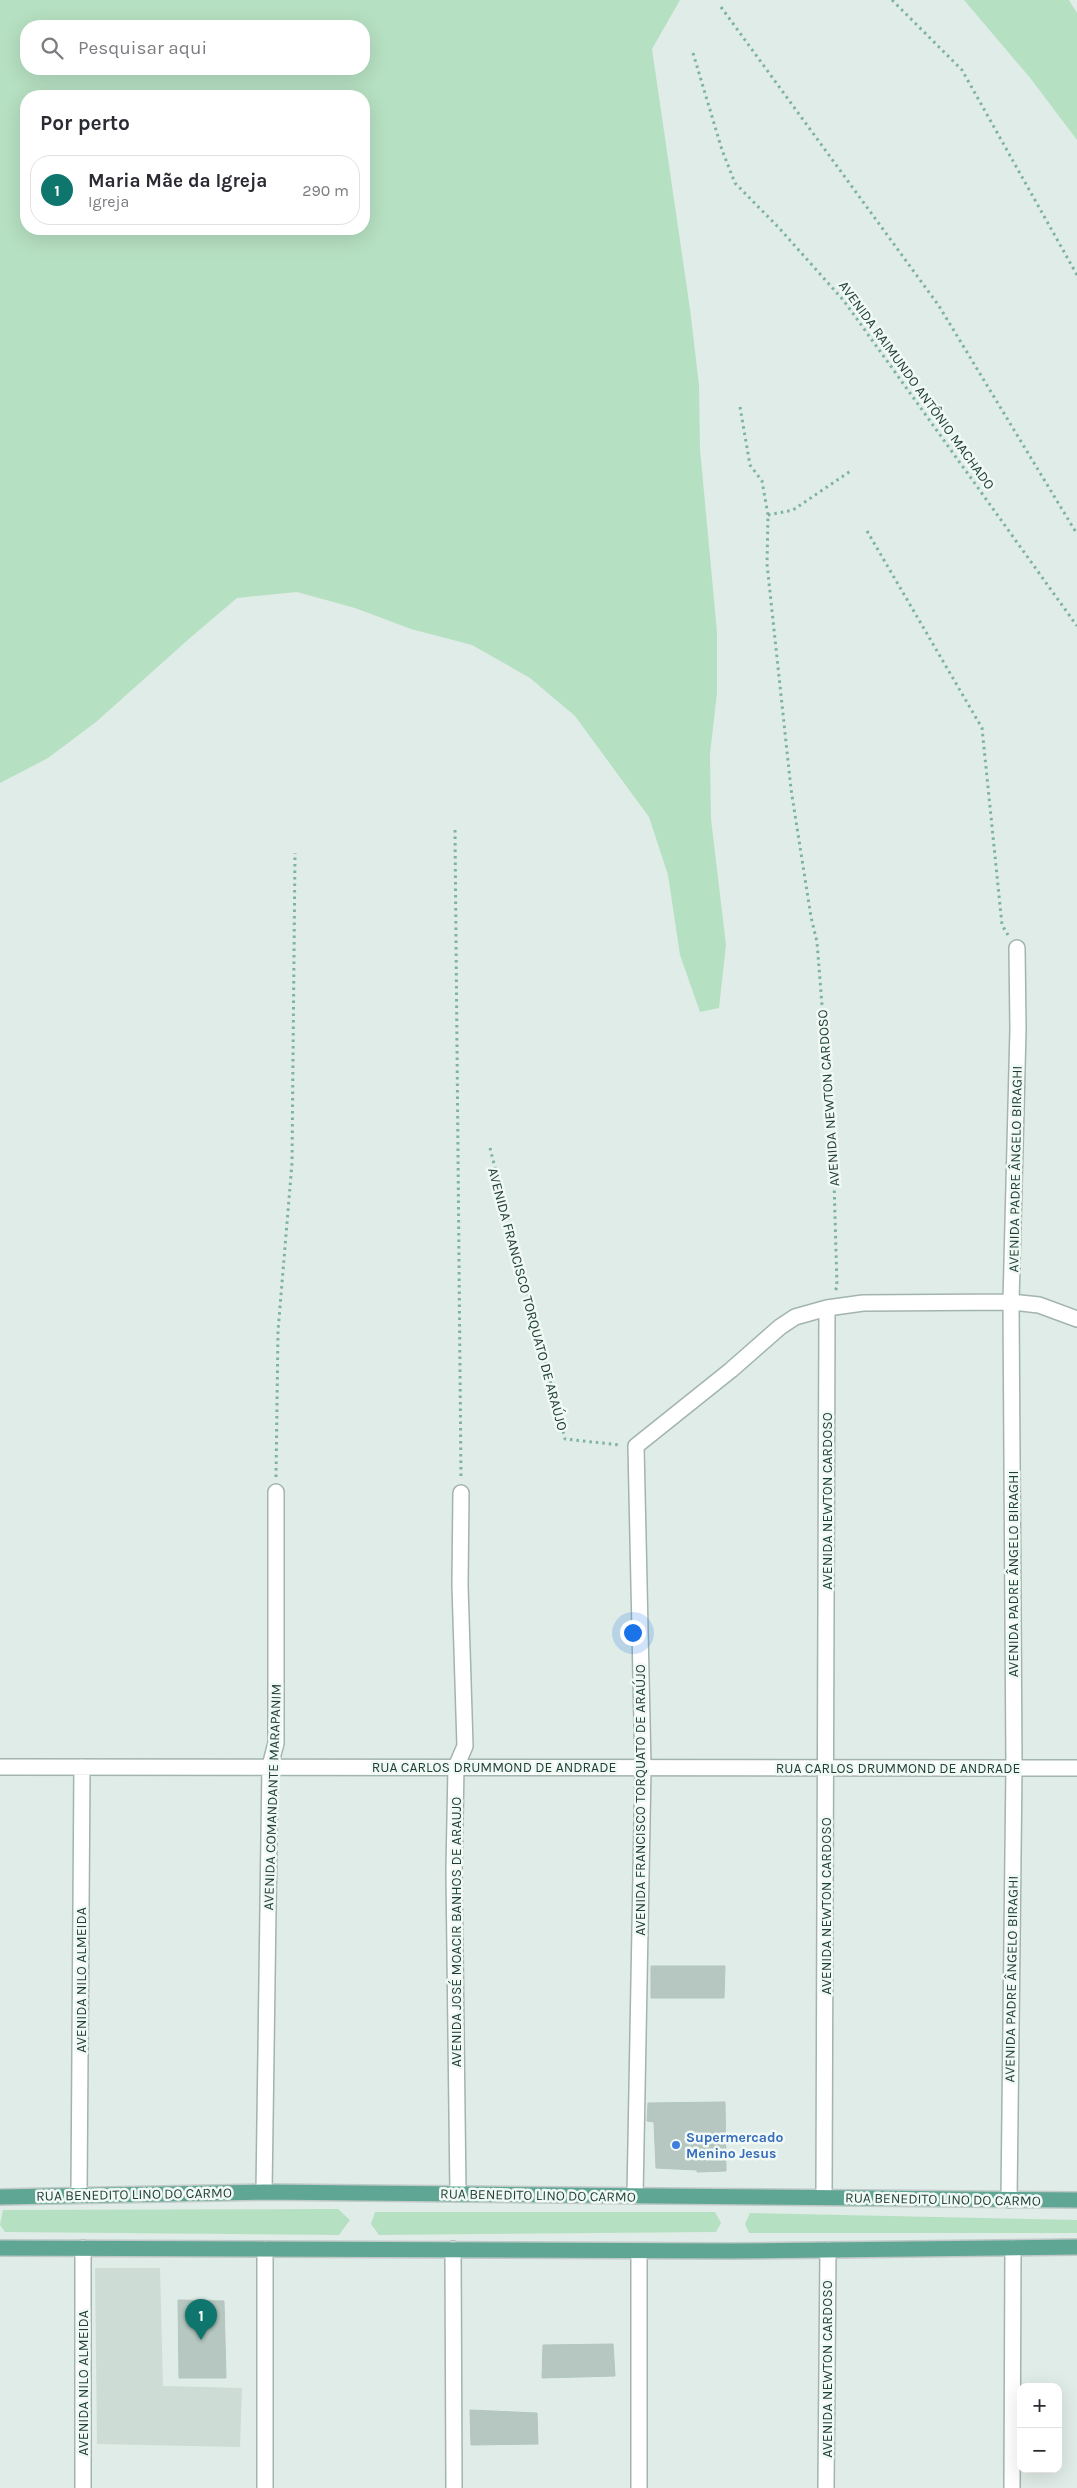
<!DOCTYPE html>
<html lang="pt">
<head>
<meta charset="utf-8">
<style>
  body { margin:0; font-family:Karla,sans-serif; background:#f7f7f7; color:#2b2b33 }
  .controls { position:absolute; right:15px; bottom:15px; display:grid; overflow:hidden; border-radius:10px; box-shadow:0 5px 20px #0002 }
  .controls button { width:45px; height:45px; display:grid; place-items:center; padding:0; border:0; border-bottom:1px solid #e1e1e2; background:#fff; color:#2b2b33; font:25px sans-serif }
  .you { position:absolute; left:632px; top:1632px; width:18px; height:18px; margin:-12px; border:4px solid #fff; border-radius:50%; background:#1a73e8; box-shadow:0 0 0 8px #1a73e833 }
  .badge { display:grid; place-items:center; width:32px; height:32px; border-radius:50%; background:#0f766e; color:#fff; font-size:16px; font-weight:700 }
  .pin { position:absolute; translate:-50% -41px; filter:drop-shadow(0 1px 2px #0008) }
  .pin::after { content:''; position:absolute; top:26px; width:18px; height:15px; background:inherit; clip-path:polygon(0 0,100% 0,50% 100%) }
  .list { margin:0; padding:0; list-style:none }
  h2 { display:flex; justify-content:space-between; align-items:center; height:65px; margin:0; padding:0 20px; font-size:21px }
  h2 small { font-size:16px; font-weight:400; color:#7c7c81 }
  .list li { display:grid; grid-template-columns:32px 1fr auto; gap:15px; align-items:center; box-sizing:border-box; height:70px; margin:0 10px 10px; padding:0 10px; border:1px solid #e1e1e2; border-radius:20px }
  .list b { display:block; font-size:19px; white-space:nowrap }
  .list p { margin:0; font-size:16px; white-space:nowrap; color:#7c7c81 }
  .list em { font-size:16px; font-style:normal; color:#7c7c81 }
  .icon { flex:none; width:28px; height:28px; fill:none; stroke:currentColor; stroke-width:2; stroke-linecap:round; stroke-linejoin:round }
  .map { position:relative; flex:none; width:1077px; height:2488px; overflow:hidden }
  .search { position:absolute; background:#fff; box-shadow:0 5px 20px #0002; left:20px; top:20px; width:350px; height:55px; display:flex; align-items:center; gap:12px; box-sizing:border-box; padding:0 18px; border-radius:20px; color:#7c7c81; font-size:19px }
  .panel { position:absolute; background:#fff; box-shadow:0 5px 20px #0002; left:20px; top:90px; width:350px; height:145px; border-radius:20px }
  .map>svg:first-child { display:block }
  .built { fill:#cedcd6 }
  .green { fill:#b6e0c2; fill-rule:evenodd }
  .building { fill:#b5c7c0; stroke:#b2c7be }
  .lines { fill:none; stroke-linecap:round; stroke-linejoin:round }
  .minor-casing { stroke:#a2b4ae; stroke-width:18 }
  .major-casing { stroke:#c0c9c7; stroke-width:18 }
  .path { stroke:#7db3a2; stroke-width:3; stroke-dasharray:2.5 4; stroke-linecap:butt }
  .minor { stroke:#fff; stroke-width:15 }
  .major { stroke:#60a694; stroke-width:15 }
  .shop-dot { fill:#3f7fe0; stroke:#f1f9f5; stroke-width:2 }
  .labels { text-anchor:middle; stroke-width:5; stroke-linejoin:round; paint-order:stroke }
  .street-label { font-size:14px; fill:#1f3e36; stroke:#f1f9f5 }
  .shop-label { font-size:14px; font-weight:bold; fill:#366cbe; stroke:#f1f9f5; text-anchor:start }
</style>
</head>
<body>
<div class="map">
<svg width="1077" height="2488" viewBox="0 0 1077 2488">
  <rect width="100%" height="100%" fill="#e0ece7"/>
  <path class="built" d="M95 2268H160L163 2386 242 2388 240 2447 97 2444Z"/>
  <path class="green" d="M0 0H680L652 49 690 309 699 385 700 449 717 632V693L710 754 711 819 726 945 719 1008 700 1012 680 955 668 875 649 817 575 716 530 678 472 645 411 629 355 608 297 592 237 598 190 638 96 722 48 758 0 783ZM26 26H364V69H26ZM26 96H364V229H26Z
    M964 0H1069L1077 13V140L1031 79Z
    M338 2209 350 2220 339 2235 5 2232 0 2225 3 2210Z
    M375 2212H715L721 2223 716 2232 379 2235 371 2224Z
    M750 2213 1077 2220V2233H749L745 2224Z"/>
  <path class="building" d="M651 1966H725L724 1998H651Z
    M725 2102 726 2171 697 2172V2170L656 2168 654 2122 647 2121 648 2103Z
    M178 2300 224 2301 226 2378H179Z
    M613 2344 615 2376 542 2378 543 2345Z
    M470 2410 537 2413 538 2444 471 2445Z"/>
  <g class="lines">
    <defs>
      <path id="minor" d="M0 1767 1077 1768
        M264 2192 270 1766 276 1743V1492
        M79 2194 82 1767
        M458 2194 454 1871 456 1767 465 1746 460 1585 461 1493
        M635 2196 643 1768 636 1446 731 1370 780 1327 795 1317 827 1308 863 1303 1011 1302 1039 1305 1077 1319
        M824 2197 827 1308
        M1009 2200 1014 1767 1011 1302 1018 1029 1017 948
        M265 2249V2488
        M453 2249 454 2488
        M639 2251V2488
        M83 2488V2248
        M826 2488 828 2250
        M1012 2488 1013 2248"/>
      <path id="major" d="M0 2197 264 2192 1077 2200
        M0 2248 732 2251 1077 2247"/>
    </defs>
    <use href="#minor" class="minor-casing"/>
    <use href="#major" class="major-casing"/>
    <path class="path" d="M892 0 962 70 1077 275
      M721 7 939 306 1077 534
      M693 53 722 150 735 183 780 229 844 301 1077 626
      M740 407 750 465 762 481 768 515 767 564 791 789 811 917 817 942 833 1145 837 1287 835 1291
      M768 515 793 510 852 470
      M867 531 982 728 1002 925 1008 935
      M455 830 461 1478
      M490 1148 565 1439 620 1445
      M276 1477 278 1331 292 1163 295 853"/>
    <use href="#minor" class="minor"/>
    <use href="#major" class="major"/>
  </g>
  <circle class="shop-dot" cx="676" cy="2145" r="5"/>
  <g class="labels">
    <g class="street-label">
      <text transform="translate(917 385) rotate(54)" y="5">AVENIDA RAIMUNDO ANTÔNIO MACHADO</text>
      <text transform="translate(828 1098) rotate(-94)" y="5">AVENIDA NEWTON CARDOSO</text>
      <text transform="translate(1015 1169) rotate(-89)" y="5">AVENIDA PADRE ÂNGELO BIRAGHI</text>
      <text transform="translate(528 1299) rotate(75)" y="5">AVENIDA FRANCISCO TORQUATO DE ARAÚJO</text>
      <text transform="translate(827 1501) rotate(-90)" y="5">AVENIDA NEWTON CARDOSO</text>
      <text transform="translate(1013 1574) rotate(-90)" y="5">AVENIDA PADRE ÂNGELO BIRAGHI</text>
      <text x="494" y="1772">RUA CARLOS DRUMMOND DE ANDRADE</text>
      <text x="898" y="1773">RUA CARLOS DRUMMOND DE ANDRADE</text>
      <text transform="translate(272 1797) rotate(-88)" y="5">AVENIDA COMANDANTE MARAPANIM</text>
      <text transform="translate(640 1800) rotate(-90)" y="5">AVENIDA FRANCISCO TORQUATO DE ARAÚJO</text>
      <text transform="translate(826 1906) rotate(-90)" y="5">AVENIDA NEWTON CARDOSO</text>
      <text transform="translate(456 1932) rotate(-90)" y="5">AVENIDA JOSÉ MOACIR BANHOS DE ARAUJO</text>
      <text transform="translate(1011 1979) rotate(-89)" y="5">AVENIDA PADRE ÂNGELO BIRAGHI</text>
      <text transform="translate(81 1980) rotate(-90)" y="5">AVENIDA NILO ALMEIDA</text>
      <text transform="translate(134 2194) rotate(-1)" y="5">RUA BENEDITO LINO DO CARMO</text>
      <text transform="translate(538 2195) rotate(1)" y="5">RUA BENEDITO LINO DO CARMO</text>
      <text transform="translate(943 2199) rotate(1)" y="5">RUA BENEDITO LINO DO CARMO</text>
      <text transform="translate(827 2369) rotate(-90)" y="5">AVENIDA NEWTON CARDOSO</text>
      <text transform="translate(83 2383) rotate(-90)" y="5">AVENIDA NILO ALMEIDA</text>
    </g>
    <g class="shop-label">
      <text x="686" y="2142">Supermercado<tspan x="686" dy="16">Menino Jesus</tspan></text>
    </g>
  </g>
</svg>
<div class="controls">
<button>+</button>
<button>−</button>
</div>
<div class="you"></div>
<div class="pin badge" style="left:201px;top:2340px">1</div>
<div class="search"><svg class="icon" aria-label="search" viewBox="0 0 24 24"><circle cx="10" cy="10" r="6"/><path d="M15 15l6 6"/></svg>Pesquisar aqui</div>
<section class="panel">
<h2>Por perto<small></small></h2>
<ul class="list">
<li><span class="badge">1</span><div><b>Maria Mãe da Igreja</b><p>Igreja</p></div><em>290 m</em></li>
</ul>
</section>
</div>
</body>
</html>
